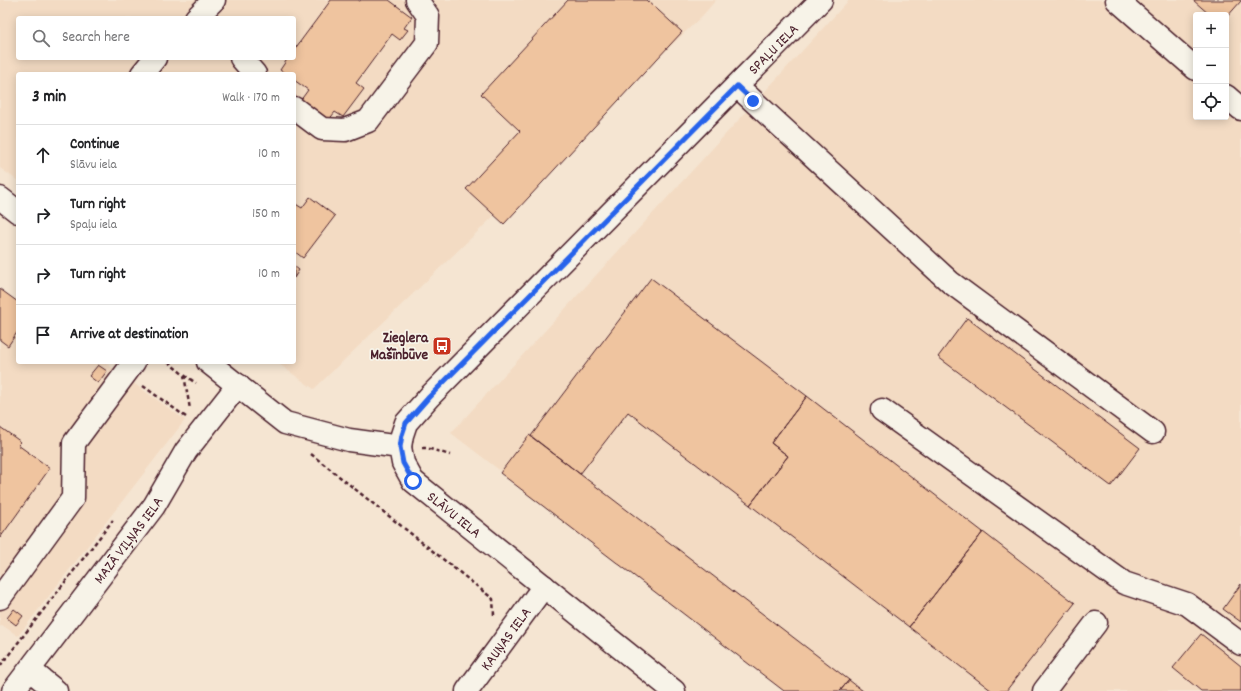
<!DOCTYPE html>
<html lang="en">
<head>
<meta charset="utf-8">
<style>
  body { margin:0; font-family:Dekko,sans-serif; background:#f2f2f2; color:#202124 }
  .controls { position:absolute; right:12px; top:12px; display:grid; overflow:hidden; border-radius:4px; box-shadow:0 2px 10px #0003 }
  .controls button { width:36px; height:36px; display:grid; place-items:center; padding:0; border:0; border-bottom:1px solid #e0e0e0; background:#fff; color:#202124; font:20px sans-serif }
  .stop { position:absolute; width:12px; height:12px; margin:-9px; border:3px solid #2563eb; border-radius:50%; background:#fff }
  .stop.end { background:#2563eb; border-color:#fff; box-shadow:0 1px 4px #0008 }
  .list { margin:0; padding:0; list-style:none }
  h2 { display:flex; justify-content:space-between; align-items:center; height:52px; margin:0; padding:0 16px; font-size:17px }
  h2 small { font-size:13px; font-weight:400; color:#757577 }
  .list li { display:grid; grid-template-columns:26px 1fr auto; gap:12px; align-items:center; box-sizing:border-box; height:60px; padding:0 16px; border-top:1px solid #e0e0e0 }
  .list b { display:block; font-size:15px; white-space:nowrap }
  .list p { margin:0; font-size:13px; white-space:nowrap; color:#757577 }
  .list em { font-size:13px; font-style:normal; color:#757577 }
  .icon { flex:none; width:22px; height:22px; fill:none; stroke:currentColor; stroke-width:2; stroke-linecap:round; stroke-linejoin:round }
  .map { position:relative; flex:none; width:1241px; height:691px; overflow:hidden }
  .search { position:absolute; background:#fff; box-shadow:0 2px 10px #0003; left:16px; top:16px; width:280px; height:44px; display:flex; align-items:center; gap:10px; box-sizing:border-box; padding:0 14px; border-radius:4px; color:#757577; font-size:15px }
  .panel { position:absolute; background:#fff; box-shadow:0 2px 10px #0003; left:16px; top:72px; width:280px; height:292px; border-radius:4px }
  .map>svg:first-child { display:block }
  .built { fill:#f3dbc3; fill-rule:evenodd }
  .building { fill:#efc49f; stroke:#4a1f2b }
  .lines { fill:none; stroke-linecap:round; stroke-linejoin:round }
  .minor-casing { stroke:#4a1f2b; stroke-width:25 }
  .path { stroke:#4a1f2b; stroke-width:2.5; stroke-dasharray:4 3; stroke-linecap:butt }
  .minor { stroke:#f7f3e8; stroke-width:22 }
  .route { stroke:#2563eb; stroke-width:5 }
  .labels { text-anchor:middle; stroke-width:3.5; stroke-linejoin:round; paint-order:stroke }
  .street-label { font-size:15px; fill:#4a1f2b; stroke:#f7f3e8 }
  .poi-label { font-size:15px; font-weight:bold; fill:#4a1f2b; stroke:#f7f3e8; text-anchor:end }
</style>
</head>
<body>
<div class="map">
<svg width="1241" height="691" viewBox="0 0 1241 691">
  <rect width="100%" height="100%" fill="#f5e5d2"/>
  <filter id="ink" filterUnits="userSpaceOnUse"><feTurbulence type="fractalNoise" baseFrequency=".025" numOctaves="2"/><feDisplacementMap in="SourceGraphic" scale="8" xChannelSelector="R" yChannelSelector="G"/><feConvolveMatrix kernelMatrix="1 2 1 2 8 2 1 2 1" color-interpolation-filters="sRGB"/></filter>
  <g filter="url(#ink)">
    <path class="built" d="M0 0H716L703 15 314 389 276 362H294V74H18V181L0 168ZM18 18H294V58H18Z
      M849 0H1241V691H788L451 433ZM1196 15H1226V117H1196Z
      M0 289 18 302V362H104L185 420 18 636 2 625 0 627Z"/>
    <path class="building" d="M331 0H358L360 1 361 0H389L412 17 404 28 408 30 400 40 392 34 356 83 364 89 343 117 335 112 328 121 300 101 308 90 294 80V74H286L280 70 288 58H294V50Z
      M568 0H647L682 32 504 224 466 189 520 131 481 94Z
      M1193 0H1241V1L1226 18V15H1210Z
      M310 197 335 216 303 258 294 251V203L302 208Z
      M294 266 299 270 294 278Z
      M651 278 807 396 771 443 788 456 750 505 628 412 580 474 531 436Z
      M0 289 18 302V331L8 346 0 340Z
      M967 318 1140 448 1111 486 938 357Z
      M98 365 107 371 98 383 89 376Z
      M807 396 983 532 909 627 750 505 788 456 771 443Z
      M0 427 21 442 18 445 50 468 0 538Z
      M529 435 849 680 840 691H784L500 473Z
      M983 532 1075 603 1006 691H992L909 627Z
      M1241 584V622L1223 609Z
      M14 609 23 616 16 625 7 618Z
      M1201 634 1241 666V691H1201L1173 668Z
      M849 680 863 691H840Z"/>
    <g class="lines">
      <defs>
        <g id="minor">
          <path d="M1117 0 1196 69"/>
          <path d="M196 18 214 0"/>
          <path d="M241 58 255 74"/>
          <path d="M142 74 155 58"/>
          <path d="M737 86 950 282 1153 432"/>
          <path d="M1226 96 1241 109"/>
          <path d="M294 108 322 129 345 130 368 121 427 43 428 16 417 0"/>
          <path d="M0 198 18 212"/>
          <path id="s1" d="M208 362 285 423 349 440 400 447 403 463 413 481 674 691"/>
          <path d="M882 410 1124 583 1187 604 1241 644"/>
          <path id="s2" d="M400 447 402 435 406 423 429 397 821 0"/>
          <path d="M0 598 73 498 74 443 134 362"/>
          <path d="M30 670 56 691"/>
          <path id="s3" d="M13 691 154 506 186 451 238 385"/>
          <path id="s4" d="M467 691 544 586"/>
          <path d="M1044 691 1096 623"/>
        </g>
      </defs>
      <use href="#minor" class="minor-casing"/>
      <path class="path" d="M168 362 184 375 190 409
        M184 375 196 383
        M143 386 186 417
        M422 448H427L450 455
        M311 454 493 599 494 615
        M0 666 113 520"/>
      <use href="#minor" class="minor"/>
    </g>
  </g>
  <g class="lines" filter="url(#ink)">
    <path class="route" d="M413 481 403 463 400 447 402 435 406 423 429 397 737 86 753 101"/>
  </g>
  <defs>
    <symbol id="bus-square" viewBox="-11 -11 22 22"><rect x="-9" y="-9" width="18" height="18" rx="4" fill="#c8321e" stroke="#f7f3e8"/><path d="M-5-6H5V4H4V6H2V4H-2V6H-4V4H-5ZM-3.5-4V0h7V-4ZM-3.5 1.2v1.5H-2V1.2ZM2 1.2v1.5H3.5V1.2Z" fill="#fff"/></symbol>
  </defs>
  <g fill-rule="evenodd">
    <use href="#bus-square" x="431" y="335" width="22" height="22"/>
  </g>
  <g class="labels">
    <g class="street-label">
      <text dy="5" stroke="none"><textPath href="#s2" startOffset="549">SPAĻU IELA</textPath></text>
      <text dy="5" stroke="none"><textPath href="#s1" startOffset="306">SLĀVU IELA</textPath></text>
      <text dy="5" stroke="none"><textPath href="#s3" startOffset="190">MAZĀ VIĻŅAS IELA</textPath></text>
      <text dy="5" stroke="none"><textPath href="#s4" startOffset="65">KAUŅAS IELA</textPath></text>
    </g>
    <g class="poi-label">
      <text x="428" y="342">Zieglera<tspan x="428" dy="17">Mašīnbūve</tspan></text>
    </g>
  </g>
</svg>
<div class="controls">
<button>+</button>
<button>−</button>
<button><svg class="icon" aria-label="locate" viewBox="0 0 24 24"><circle cx="12" cy="12" r="6"/><path d="M12 2v4M12 18v4M2 12h4M18 12h4"/></svg></button>
</div>
<div class="stop" style="left:413px;top:481px"></div>
<div class="stop end" style="left:753px;top:101px"></div>
<div class="search"><svg class="icon" aria-label="search" viewBox="0 0 24 24"><circle cx="10" cy="10" r="6"/><path d="M15 15l6 6"/></svg>Search here</div>
<section class="panel">
<h2>3 min<small>Walk · 170 m</small></h2>
<ul class="list">
<li><svg class="icon" aria-label="ahead" viewBox="0 0 24 24"><path d="M12 20V5M6 11l6-6 6 6"/></svg><div><b>Continue</b><p>Slāvu iela</p></div><em>10 m</em></li>
<li><svg class="icon" aria-label="right" viewBox="0 0 24 24"><path d="M7 20v-9h11M14 6l5 5-5 5"/></svg><div><b>Turn right</b><p>Spaļu iela</p></div><em>150 m</em></li>
<li><svg class="icon" aria-label="right" viewBox="0 0 24 24"><path d="M7 20v-9h11M14 6l5 5-5 5"/></svg><div><b>Turn right</b></div><em>10 m</em></li>
<li><svg class="icon" aria-label="arrive" viewBox="0 0 24 24"><path d="M6 21V4h12l-3 4 3 4H6"/></svg><div><b>Arrive at destination</b></div></li>
</ul>
</section>
</div>
</body>
</html>
